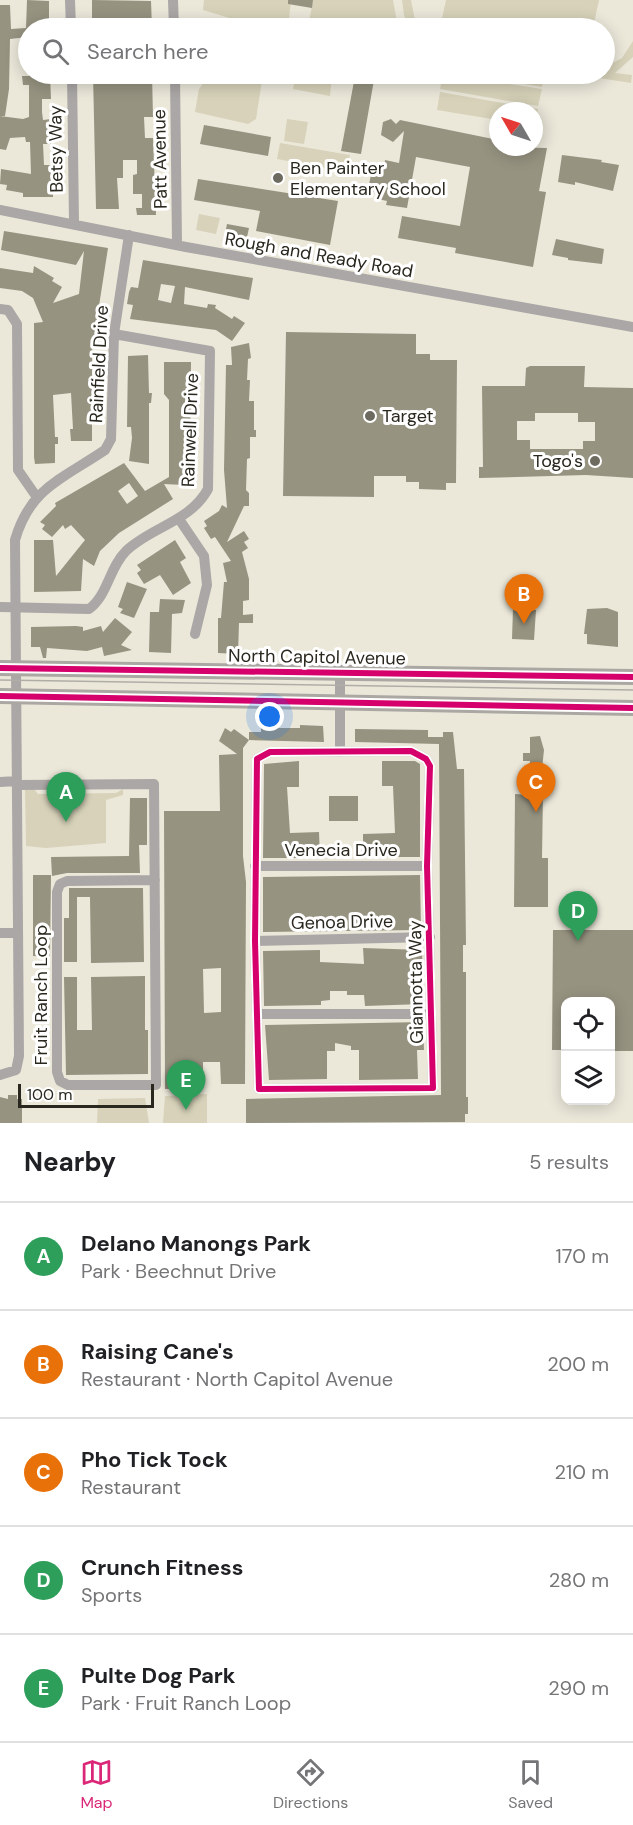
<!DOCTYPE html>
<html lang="en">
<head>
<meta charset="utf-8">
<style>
  body { margin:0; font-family:"DM Sans",sans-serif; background:#f6f6f6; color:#202124 }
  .controls { position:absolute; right:18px; bottom:18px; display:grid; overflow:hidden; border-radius:12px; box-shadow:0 3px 15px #0003 }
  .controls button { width:54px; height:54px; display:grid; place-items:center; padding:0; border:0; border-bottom:2px solid #e0e0e0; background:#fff; color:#202124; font:30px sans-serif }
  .compass { position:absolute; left:489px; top:102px; width:54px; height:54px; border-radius:50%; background:#fff; box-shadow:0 3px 15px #0003; rotate:309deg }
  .scale { position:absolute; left:18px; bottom:15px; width:136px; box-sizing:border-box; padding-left:6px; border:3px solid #29271e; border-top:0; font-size:16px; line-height:21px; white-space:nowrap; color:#29271e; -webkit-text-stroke:4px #fff; paint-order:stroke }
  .you { position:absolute; left:270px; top:717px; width:21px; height:21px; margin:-15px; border:4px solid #fff; border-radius:50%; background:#1a73e8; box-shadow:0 0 0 9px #1a73e833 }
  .badge { display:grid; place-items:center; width:39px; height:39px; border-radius:50%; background:#db2777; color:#fff; font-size:20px; font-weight:700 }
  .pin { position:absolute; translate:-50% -50px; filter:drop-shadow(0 2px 3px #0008) }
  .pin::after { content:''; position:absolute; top:32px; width:21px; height:18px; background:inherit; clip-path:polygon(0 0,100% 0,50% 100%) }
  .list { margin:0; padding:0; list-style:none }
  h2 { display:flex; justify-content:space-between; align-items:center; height:78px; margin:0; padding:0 24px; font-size:26px }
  h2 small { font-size:20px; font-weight:400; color:#757577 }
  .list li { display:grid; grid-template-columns:39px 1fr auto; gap:18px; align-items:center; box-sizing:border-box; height:108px; padding:0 24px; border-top:2px solid #e0e0e0 }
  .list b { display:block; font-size:22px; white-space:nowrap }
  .list p { margin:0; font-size:20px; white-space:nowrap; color:#757577 }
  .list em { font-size:20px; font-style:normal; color:#757577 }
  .icon { flex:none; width:33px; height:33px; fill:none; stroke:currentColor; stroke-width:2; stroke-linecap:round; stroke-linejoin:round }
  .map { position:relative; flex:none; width:633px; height:1123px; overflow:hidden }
  .search { position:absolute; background:#fff; box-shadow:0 3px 15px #0003; left:18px; right:18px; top:18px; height:66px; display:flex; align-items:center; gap:15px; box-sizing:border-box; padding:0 21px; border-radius:33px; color:#757577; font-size:22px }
  .sheet { height:618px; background:#fff }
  nav { display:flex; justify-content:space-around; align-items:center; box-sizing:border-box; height:84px; border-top:2px solid #e0e0e0; background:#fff; font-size:16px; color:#757577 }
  nav a { display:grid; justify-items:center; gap:3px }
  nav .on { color:#db2777 }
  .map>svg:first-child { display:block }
  .green { fill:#d7d2b9 }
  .building { fill:#969381; fill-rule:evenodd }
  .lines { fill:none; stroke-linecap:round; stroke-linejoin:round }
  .street { stroke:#aaa7a6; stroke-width:10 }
  .primary { stroke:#aba8a4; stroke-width:16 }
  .tram { stroke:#b0ada7; stroke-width:1.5 }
  .cycleway-casing { stroke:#fff; stroke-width:10 }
  .cycleway { stroke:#d6006c; stroke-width:6 }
  .poi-dot { fill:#6d6b60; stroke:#fff; stroke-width:2 }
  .labels { text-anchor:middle; stroke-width:6; stroke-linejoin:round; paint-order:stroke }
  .street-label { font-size:18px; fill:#29271e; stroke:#fff }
  .poi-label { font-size:18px; fill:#29271e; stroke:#fff; text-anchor:start }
</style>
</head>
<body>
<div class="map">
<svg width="633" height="1123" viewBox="0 0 633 1123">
  <rect width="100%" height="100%" fill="#ebe8da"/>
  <path class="green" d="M204 0H291L288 28H263L203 10Z
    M313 0H393L398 28H308Z
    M402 0H411L415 20 421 28H410L404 15Z
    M446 0H599L593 28H440Z
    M633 41V57L615 73 632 75 631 83 574 74H604L605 67 622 58Z
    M210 74H263L256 119 248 124 195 112 199 89Z
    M296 74H332L330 96 293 89Z
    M443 74 542 89 538 106 440 89Z
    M466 74H544L542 87Z
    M440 92 538 109 535 127 534 111H498V120L437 110Z
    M287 119 308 122 304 144 284 141Z
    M280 143 350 155 347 172 277 159Z
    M199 214 220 218 216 234 196 230Z
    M25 789H34L38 794 116 793 123 789V795L106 800V843L46 848 26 846Z
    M207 1094V1123H163L165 1096Z
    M145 1098 149 1123H97L98 1099Z"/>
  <path class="building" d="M27 0 49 1V28H28V37L10 39 9 89 5 116H0V5H10L11 29 26 28Z
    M92 0 151 1 152 28H92Z
    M288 0H313L312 8 288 4Z
    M29 74H50L51 99H42V112L43 120 51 119V144H43L44 165H52L53 197H23V193L6 190 7 185 0 184 1 169 31 174 30 142H26L25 137 10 138 6 150 0 149V116L23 119 29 117V85H23L22 76H29Z
    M93 74H109V77L114 78 152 74 153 117H144L145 138H153L156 215H137L136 208H142V194H133V175L137 174V160H123V178H117L119 209H96Z
    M355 76 374 80 361 154 341 151Z
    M391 119 396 124 400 120 498 140V147L547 148 539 191 546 192 533 267 455 253 456 248 398 238 402 216 460 226 470 167 416 157 407 208 386 205 387 201 378 199 379 194 368 190 372 169H384L385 160 399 163 404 131 393 142 381 135 383 122Z
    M204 125 271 137 268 156 200 144Z
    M562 155 602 160 601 162 619 165 613 191 575 182V185L558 182Z
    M198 179 338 201 330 245 256 231 260 211 194 200Z
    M227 224 249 228 247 237 225 234Z
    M4 231 108 248 92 351V441H71L70 429H73L71 393 53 395 55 437H58V444H55V463L35 464 34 457V323L43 322 33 298 22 291 0 288V268L33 273 34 266 54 278 52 281 62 287 53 303 79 294 84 251 76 265 1 250Z
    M556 239 604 249 602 264 568 260V258L552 255Z
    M143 260 253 278 249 300 185 287 184 304 207 308 208 304 216 305 215 308 229 317 232 319 234 316 245 323 232 341 216 330 130 319 133 305 127 304 129 292 131 287 138 288ZM161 284 175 286 171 303 158 300Z
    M286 332 416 334V354H430V360H457L456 483H446V490L419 489V482H406V476H374V497L283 496Z
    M249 343 251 358 248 359 247 380H250L249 401H254V430H256V437H250V458L247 459 246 490 249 493V506H244L227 542 244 531 249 539 244 542 248 548 242 552 249 579V600L243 601V615L253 614V623H239L238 654 218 653V618H221L224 582H227L223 563 231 561 215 537 211 539 204 528 207 526 204 521 219 511 222 505 227 508 224 470 226 365H232L231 347Z
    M148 355 149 393H152L151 403H149V464L129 461 132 438 131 427H127L128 356Z
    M164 362H191L190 480H184V485L164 484 173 499 119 533 100 551 94 566 83 559 81 591 34 592V540H53L56 576 85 540 71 525 65 529 63 525 52 537 42 529 45 525 40 522 56 506 55 503 124 463 145 491 169 477V400L164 394ZM129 483 138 496 127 504 118 491Z
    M530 366H585L584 387 633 388V478L586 475 479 478V467H483L482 386H525L526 368ZM535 413H578V422H595V441H583V449H530V440H517V421H535Z
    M175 540 186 558 180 562 191 583 173 595 160 575 144 584 137 573 141 570 137 565Z
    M127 582 147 589 134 618 120 613 123 609 118 607Z
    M160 599 185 600 182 613 172 614 171 653 149 652 150 612H159Z
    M607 608 618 612V647L587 644V634H584L587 609Z
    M513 609 536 610 534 640 512 639Z
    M115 618 132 632 121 645 132 650 104 656 102 647 87 651 47 648 46 658H43L40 647H31V627L76 626 83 627V631L101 626 103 632Z
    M300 725 323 726 324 742 249 740 243 748V856L246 882 245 1084H221L220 1062H203V1088L165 1089 164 811H220L219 755 237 754 219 741 225 728 231 732 234 729 249 740V732H261V728H300ZM221 968V1012L204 1013 203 969Z
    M355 729 428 730V737H443V732H453L457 769H464L466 945H463V972H466V1097H468V1114H465V1122L246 1123V1099L441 1095 439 744 355 742Z
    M540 736 544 750 542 769H529L530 761H523V753H530V737Z
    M299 761V787H287L290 833 319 832 320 858H263L264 764Z
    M382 761H415L420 764V857H363V834L395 833 393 786H382Z
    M529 792H543L542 858H548V907H514L515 794 529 795Z
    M329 796H358V821H329Z
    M130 798H147V845H139L140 873H67L52 876 51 857 129 856Z
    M33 875H51L50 957 33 956Z
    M420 875 421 930 263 932V877Z
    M69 888H143L144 962 91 963 90 897H77V962H64V918H69Z
    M553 930H633V1051H610V1002H566V1050H552Z
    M363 948 422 950 423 1004 365 1006 364 995H347V991H330V1000L321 1001V1005L264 1006 263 951 320 950V962L364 964Z
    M145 976V1030H148V1074L66 1075 64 977H77V1030H92L91 977Z
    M423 1022 424 1050H417L418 1079 359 1080V1050H351V1046L335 1043V1051H327V1079L269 1080 265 1025Z
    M8 1095H17V1099H22V1123H0V1097L8 1099Z"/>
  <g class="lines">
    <path class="street" d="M70 0 71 28
      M173 0 174 28
      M72 74 74 223
      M175 74 177 245
      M0 210 186 247 633 327
      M0 309 8 310 17 324 18 470 36 496
      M179 519 204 556 207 585 195 634
      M0 607 89 609C108 595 109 568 126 551 151 527 190 522 208 489L210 351 114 334
      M411 751 426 759 430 766 427 866 433 1088 259 1089 255 941 257 759 270 752Z
      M340 752V671
      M0 782 17 781
      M17 785 154 784 156 1085H68L60 1081 57 1072V892L60 884 67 881 155 880
      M255 866H427
      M0 933H18
      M255 941 430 937
      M257 1014H431
      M0 1075 16 1070 19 1056 15 540C30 488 62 479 105 450L111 439 114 334 129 235"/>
    <path class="primary" d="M0 668 633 677
      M0 696 633 708"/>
    <path class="tram" d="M0 680 633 690"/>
    <defs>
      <path id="cycleway" d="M0 668 633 677
        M0 696 633 708
        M411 751 426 759 430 766 427 866 433 1088 259 1089 255 941 257 759 270 752Z"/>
    </defs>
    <use href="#cycleway" class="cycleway-casing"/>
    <use href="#cycleway" class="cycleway"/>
  </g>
  <g class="poi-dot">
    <circle cx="278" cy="178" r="6"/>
    <circle cx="370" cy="416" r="6"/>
    <circle cx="595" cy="461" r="6"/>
  </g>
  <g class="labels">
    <g class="street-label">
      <text transform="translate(56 149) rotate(-91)" y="6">Betsy Way</text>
      <text transform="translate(160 159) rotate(-91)" y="6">Patt Avenue</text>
      <text transform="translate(319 255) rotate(10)" y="6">Rough and Ready Road</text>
      <text transform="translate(99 364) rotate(-87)" y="6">Rainfield Drive</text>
      <text transform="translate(190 430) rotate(-88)" y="6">Rainwell Drive</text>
      <text transform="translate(317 657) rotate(1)" y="6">North Capitol Avenue</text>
      <text x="341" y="856">Venecia Drive</text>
      <text transform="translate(342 922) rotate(-1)" y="6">Genoa Drive</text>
      <text transform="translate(416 982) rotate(-91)" y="6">Giannotta Way</text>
      <text transform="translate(41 995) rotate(-90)" y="6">Fruit Ranch Loop</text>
    </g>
    <g class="poi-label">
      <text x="290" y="174">Ben Painter<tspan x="290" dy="21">Elementary School</tspan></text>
      <text x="382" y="422">Target</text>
      <text x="583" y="467" text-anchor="end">Togo's</text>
    </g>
  </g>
</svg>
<div class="controls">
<button><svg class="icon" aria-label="locate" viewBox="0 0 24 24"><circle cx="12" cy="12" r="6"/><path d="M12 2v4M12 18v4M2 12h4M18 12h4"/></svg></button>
<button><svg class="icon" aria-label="layers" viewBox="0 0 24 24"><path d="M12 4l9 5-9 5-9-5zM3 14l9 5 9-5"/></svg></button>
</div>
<svg class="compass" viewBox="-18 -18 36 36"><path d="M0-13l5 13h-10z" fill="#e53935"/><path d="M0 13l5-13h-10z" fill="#757577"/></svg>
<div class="scale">100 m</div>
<div class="you"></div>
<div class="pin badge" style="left:66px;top:822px;background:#2e9e5b">A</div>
<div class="pin badge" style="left:524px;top:624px;background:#e8710a">B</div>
<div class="pin badge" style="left:536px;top:812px;background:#e8710a">C</div>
<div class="pin badge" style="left:578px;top:941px;background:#2e9e5b">D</div>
<div class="pin badge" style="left:186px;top:1110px;background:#2e9e5b">E</div>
<div class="search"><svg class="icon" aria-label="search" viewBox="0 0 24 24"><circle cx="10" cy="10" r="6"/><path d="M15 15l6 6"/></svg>Search here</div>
</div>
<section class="sheet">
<h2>Nearby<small>5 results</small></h2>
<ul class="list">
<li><span class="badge" style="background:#2e9e5b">A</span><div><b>Delano Manongs Park</b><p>Park · Beechnut Drive</p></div><em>170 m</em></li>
<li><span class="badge" style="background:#e8710a">B</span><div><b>Raising Cane's</b><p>Restaurant · North Capitol Avenue</p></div><em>200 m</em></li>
<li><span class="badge" style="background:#e8710a">C</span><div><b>Pho Tick Tock</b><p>Restaurant</p></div><em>210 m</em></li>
<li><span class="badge" style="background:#2e9e5b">D</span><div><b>Crunch Fitness</b><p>Sports</p></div><em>280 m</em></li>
<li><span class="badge" style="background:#2e9e5b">E</span><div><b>Pulte Dog Park</b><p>Park · Fruit Ranch Loop</p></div><em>290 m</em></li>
</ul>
</section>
<nav>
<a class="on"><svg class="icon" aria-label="map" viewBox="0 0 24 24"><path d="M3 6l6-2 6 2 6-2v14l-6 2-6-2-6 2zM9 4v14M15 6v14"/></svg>Map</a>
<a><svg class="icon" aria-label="directions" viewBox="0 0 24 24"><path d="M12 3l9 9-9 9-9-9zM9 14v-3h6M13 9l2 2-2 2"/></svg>Directions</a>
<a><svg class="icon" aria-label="saved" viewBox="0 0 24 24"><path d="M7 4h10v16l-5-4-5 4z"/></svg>Saved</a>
</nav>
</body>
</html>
